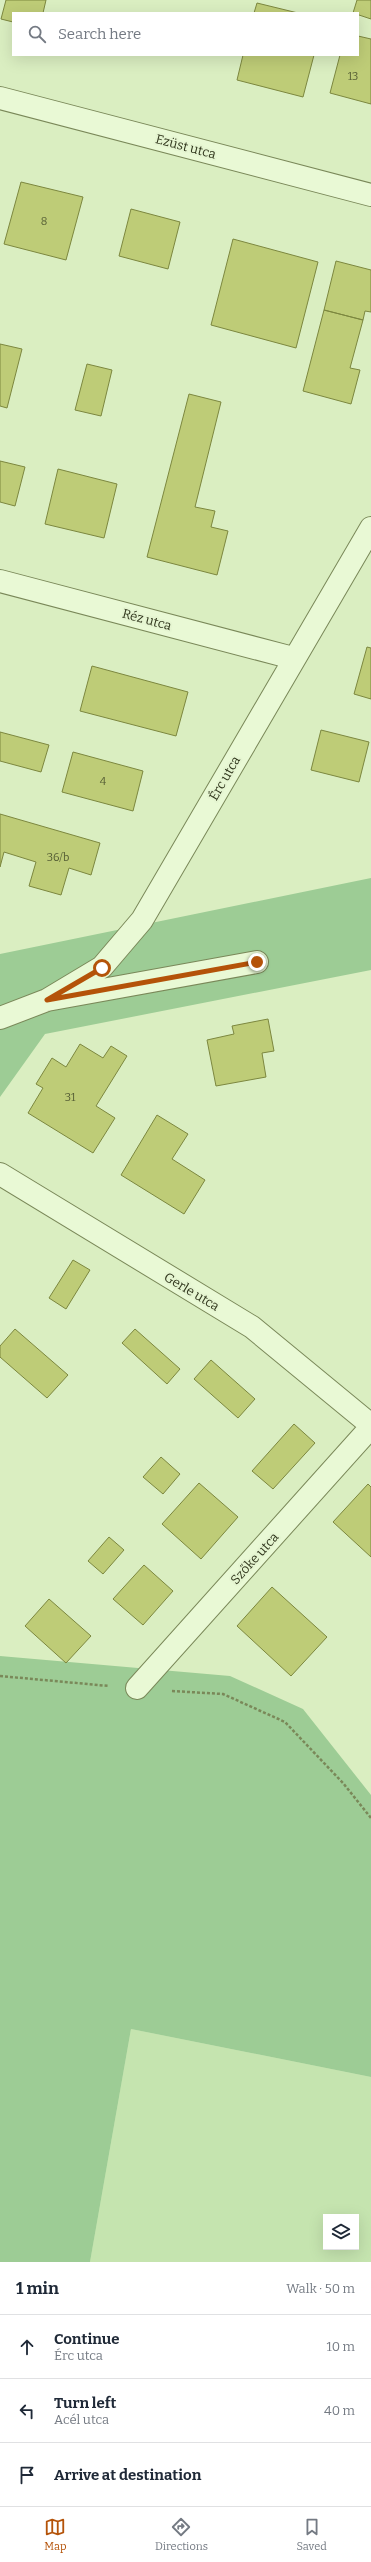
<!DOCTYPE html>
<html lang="en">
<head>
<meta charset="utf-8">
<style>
  body { margin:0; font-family:Bitter,serif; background:#f2f2f3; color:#1f2937 }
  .controls { position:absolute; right:12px; bottom:12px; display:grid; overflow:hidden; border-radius:0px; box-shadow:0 4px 16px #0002 }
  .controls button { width:36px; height:36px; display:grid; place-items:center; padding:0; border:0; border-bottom:1px solid #e0e1e3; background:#fff; color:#1f2937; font:20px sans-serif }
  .stop { position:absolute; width:12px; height:12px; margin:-9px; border:3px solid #b45309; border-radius:50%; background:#fff }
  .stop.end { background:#b45309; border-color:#fff; box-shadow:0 1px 4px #0008 }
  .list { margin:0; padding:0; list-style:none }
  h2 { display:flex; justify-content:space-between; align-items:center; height:52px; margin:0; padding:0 16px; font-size:17px }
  h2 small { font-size:13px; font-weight:400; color:#747a83 }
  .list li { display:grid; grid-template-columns:26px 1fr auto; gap:12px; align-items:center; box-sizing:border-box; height:64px; padding:0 16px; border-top:1px solid #e0e1e3 }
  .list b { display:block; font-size:15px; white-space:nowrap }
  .list p { margin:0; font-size:13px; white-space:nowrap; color:#747a83 }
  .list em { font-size:13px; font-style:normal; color:#747a83 }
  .icon { flex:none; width:22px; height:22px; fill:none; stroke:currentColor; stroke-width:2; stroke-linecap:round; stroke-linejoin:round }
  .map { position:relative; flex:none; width:371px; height:2262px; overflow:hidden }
  .search { position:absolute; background:#fff; box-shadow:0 4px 16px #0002; left:12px; right:12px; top:12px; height:44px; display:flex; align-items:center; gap:10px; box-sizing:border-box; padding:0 14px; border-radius:0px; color:#747a83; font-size:15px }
  .sheet { height:244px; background:#fff }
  nav { display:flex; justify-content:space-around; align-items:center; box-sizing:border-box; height:56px; border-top:1px solid #e0e1e3; background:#fff; font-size:11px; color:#747a83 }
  nav a { display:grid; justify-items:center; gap:2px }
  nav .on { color:#b45309 }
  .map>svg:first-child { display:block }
  .farmland { fill:#c5e4af; fill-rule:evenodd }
  .green { fill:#9dcc95 }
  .building { fill:#becc77; stroke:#7c873f }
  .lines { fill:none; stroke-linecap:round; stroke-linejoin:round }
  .minor-casing { stroke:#7a8859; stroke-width:24 }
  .path { stroke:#7a8859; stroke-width:2.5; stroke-dasharray:3 2; stroke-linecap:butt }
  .minor { stroke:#e9f9d5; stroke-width:22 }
  .route { stroke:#b45309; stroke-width:5 }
  .labels { text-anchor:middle; stroke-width:4; stroke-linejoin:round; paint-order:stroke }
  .number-label { font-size:11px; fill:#545c34 }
  .street-label { font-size:13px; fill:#31371d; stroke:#e5f5d1 }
</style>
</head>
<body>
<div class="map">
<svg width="371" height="2262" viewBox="0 0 371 2262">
  <rect width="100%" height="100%" fill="#daeec1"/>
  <path class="farmland" d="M131 2029 371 2077V2262H90ZM326 2217H356V2247H326Z"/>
  <path class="green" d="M371 878V970L45 1034 0 1097V954Z
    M0 1656 230 1676 303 1709 371 1795V2077L131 2029 90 2262H0Z"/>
  <path class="building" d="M6 0H46L43 13H13V22L1 19Z
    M357 0H371V19L353 13Z
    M257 3 298 13H254Z
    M358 36 371 39V104L330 93 340 55H358Z
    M243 55H314L303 97 237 80Z
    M21 182 83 197 66 260 4 244Z
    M131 209 180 222 168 269 119 256Z
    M233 239 318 262 296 348 211 325Z
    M336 261 371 270V312L365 311 363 320 324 310Z
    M324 310 363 320 350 368 360 370 351 404 303 391Z
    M0 344 22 349 7 408 0 406Z
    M87 364 112 370 101 416 75 410Z
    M189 394 221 402 195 507 215 511 211 527 228 531 217 575 147 557Z
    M0 461 25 467 15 506 0 502Z
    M58 469 117 484 104 538 45 524Z
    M367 647 371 648V699L354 694Z
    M92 666 188 692 176 736 80 711Z
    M321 730 369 742 359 782 311 770Z
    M0 732 49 745 41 772 0 761Z
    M73 752 143 771 133 811 62 792Z
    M0 814 100 843 91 875 69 868 61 895 29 886 36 862 4 852 0 867Z
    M268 1019 274 1051 262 1053 266 1077 216 1086 207 1040 234 1034 232 1026Z
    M80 1044 103 1058 111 1046 127 1056 96 1106 115 1118 93 1153 28 1113 43 1088 36 1084 52 1058 66 1067Z
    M157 1115 188 1134 172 1159 205 1180 184 1214 121 1175Z
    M73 1260 90 1270 66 1309 49 1298Z
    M15 1329 68 1375 47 1398 0 1357V1346Z
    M135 1329 180 1369 167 1384 122 1343Z
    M211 1360 255 1399 238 1418 194 1379Z
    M294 1424 315 1443 273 1489 252 1471Z
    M161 1457 180 1474 163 1494 143 1477Z
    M199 1483 238 1517 201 1559 162 1524Z
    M368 1484 371 1487V1557L333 1522Z
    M109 1537 124 1550 103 1574 88 1561Z
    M144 1565 173 1591 143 1625 113 1599Z
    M272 1587 327 1637 291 1676 237 1626Z
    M49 1599 91 1636 66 1663 25 1626Z"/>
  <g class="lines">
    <defs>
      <path id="minor" d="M0 98 371 195
        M0 581 293 658
        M47 1000 102 967 142 920 371 528
        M0 1018 47 1000 257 962
        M0 1174 252 1327 371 1425
        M137 1688 371 1427"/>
    </defs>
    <use href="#minor" class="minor-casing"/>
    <path class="path" d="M0 1676 109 1686
      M172 1691 223 1694 285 1722 343 1783 371 1818"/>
    <use href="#minor" class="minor"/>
  </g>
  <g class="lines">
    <path class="route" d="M102 968 47 1000 257 962"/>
  </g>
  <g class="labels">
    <g class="number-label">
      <text x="353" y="80">13</text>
      <text x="44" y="225">8</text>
      <text x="103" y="785">4</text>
      <text x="58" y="861">36/b</text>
      <text x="70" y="1101">31</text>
    </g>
    <g class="street-label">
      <text transform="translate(186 146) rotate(15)" y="5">Ezüst utca</text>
      <text transform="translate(147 619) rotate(15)" y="5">Réz utca</text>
      <text transform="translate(224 778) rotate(-60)" y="5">Érc utca</text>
      <text transform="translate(192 1291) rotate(31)" y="5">Gerle utca</text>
      <text transform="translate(254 1558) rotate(-48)" y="5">Szőke utca</text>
    </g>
  </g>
</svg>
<div class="controls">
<button><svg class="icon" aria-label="layers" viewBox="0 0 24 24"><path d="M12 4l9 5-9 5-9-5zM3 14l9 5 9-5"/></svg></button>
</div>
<div class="stop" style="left:102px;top:968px"></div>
<div class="stop end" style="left:257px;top:962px"></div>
<div class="search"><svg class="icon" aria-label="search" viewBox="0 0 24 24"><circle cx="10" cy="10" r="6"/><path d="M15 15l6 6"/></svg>Search here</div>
</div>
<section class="sheet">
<h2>1 min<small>Walk · 50 m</small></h2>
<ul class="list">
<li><svg class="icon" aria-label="ahead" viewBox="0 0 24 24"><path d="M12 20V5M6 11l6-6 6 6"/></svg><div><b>Continue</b><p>Érc utca</p></div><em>10 m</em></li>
<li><svg class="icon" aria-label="left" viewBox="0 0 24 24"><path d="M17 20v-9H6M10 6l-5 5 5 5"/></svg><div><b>Turn left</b><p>Acél utca</p></div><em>40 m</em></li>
<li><svg class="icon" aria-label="arrive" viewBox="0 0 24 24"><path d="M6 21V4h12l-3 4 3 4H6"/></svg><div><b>Arrive at destination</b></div></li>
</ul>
</section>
<nav>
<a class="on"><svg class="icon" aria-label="map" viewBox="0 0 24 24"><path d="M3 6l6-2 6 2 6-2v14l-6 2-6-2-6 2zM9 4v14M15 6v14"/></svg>Map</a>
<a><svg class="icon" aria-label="directions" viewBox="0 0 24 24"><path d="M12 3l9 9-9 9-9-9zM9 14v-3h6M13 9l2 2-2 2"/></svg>Directions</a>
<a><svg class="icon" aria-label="saved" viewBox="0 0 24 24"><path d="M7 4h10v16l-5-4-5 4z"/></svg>Saved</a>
</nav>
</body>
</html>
